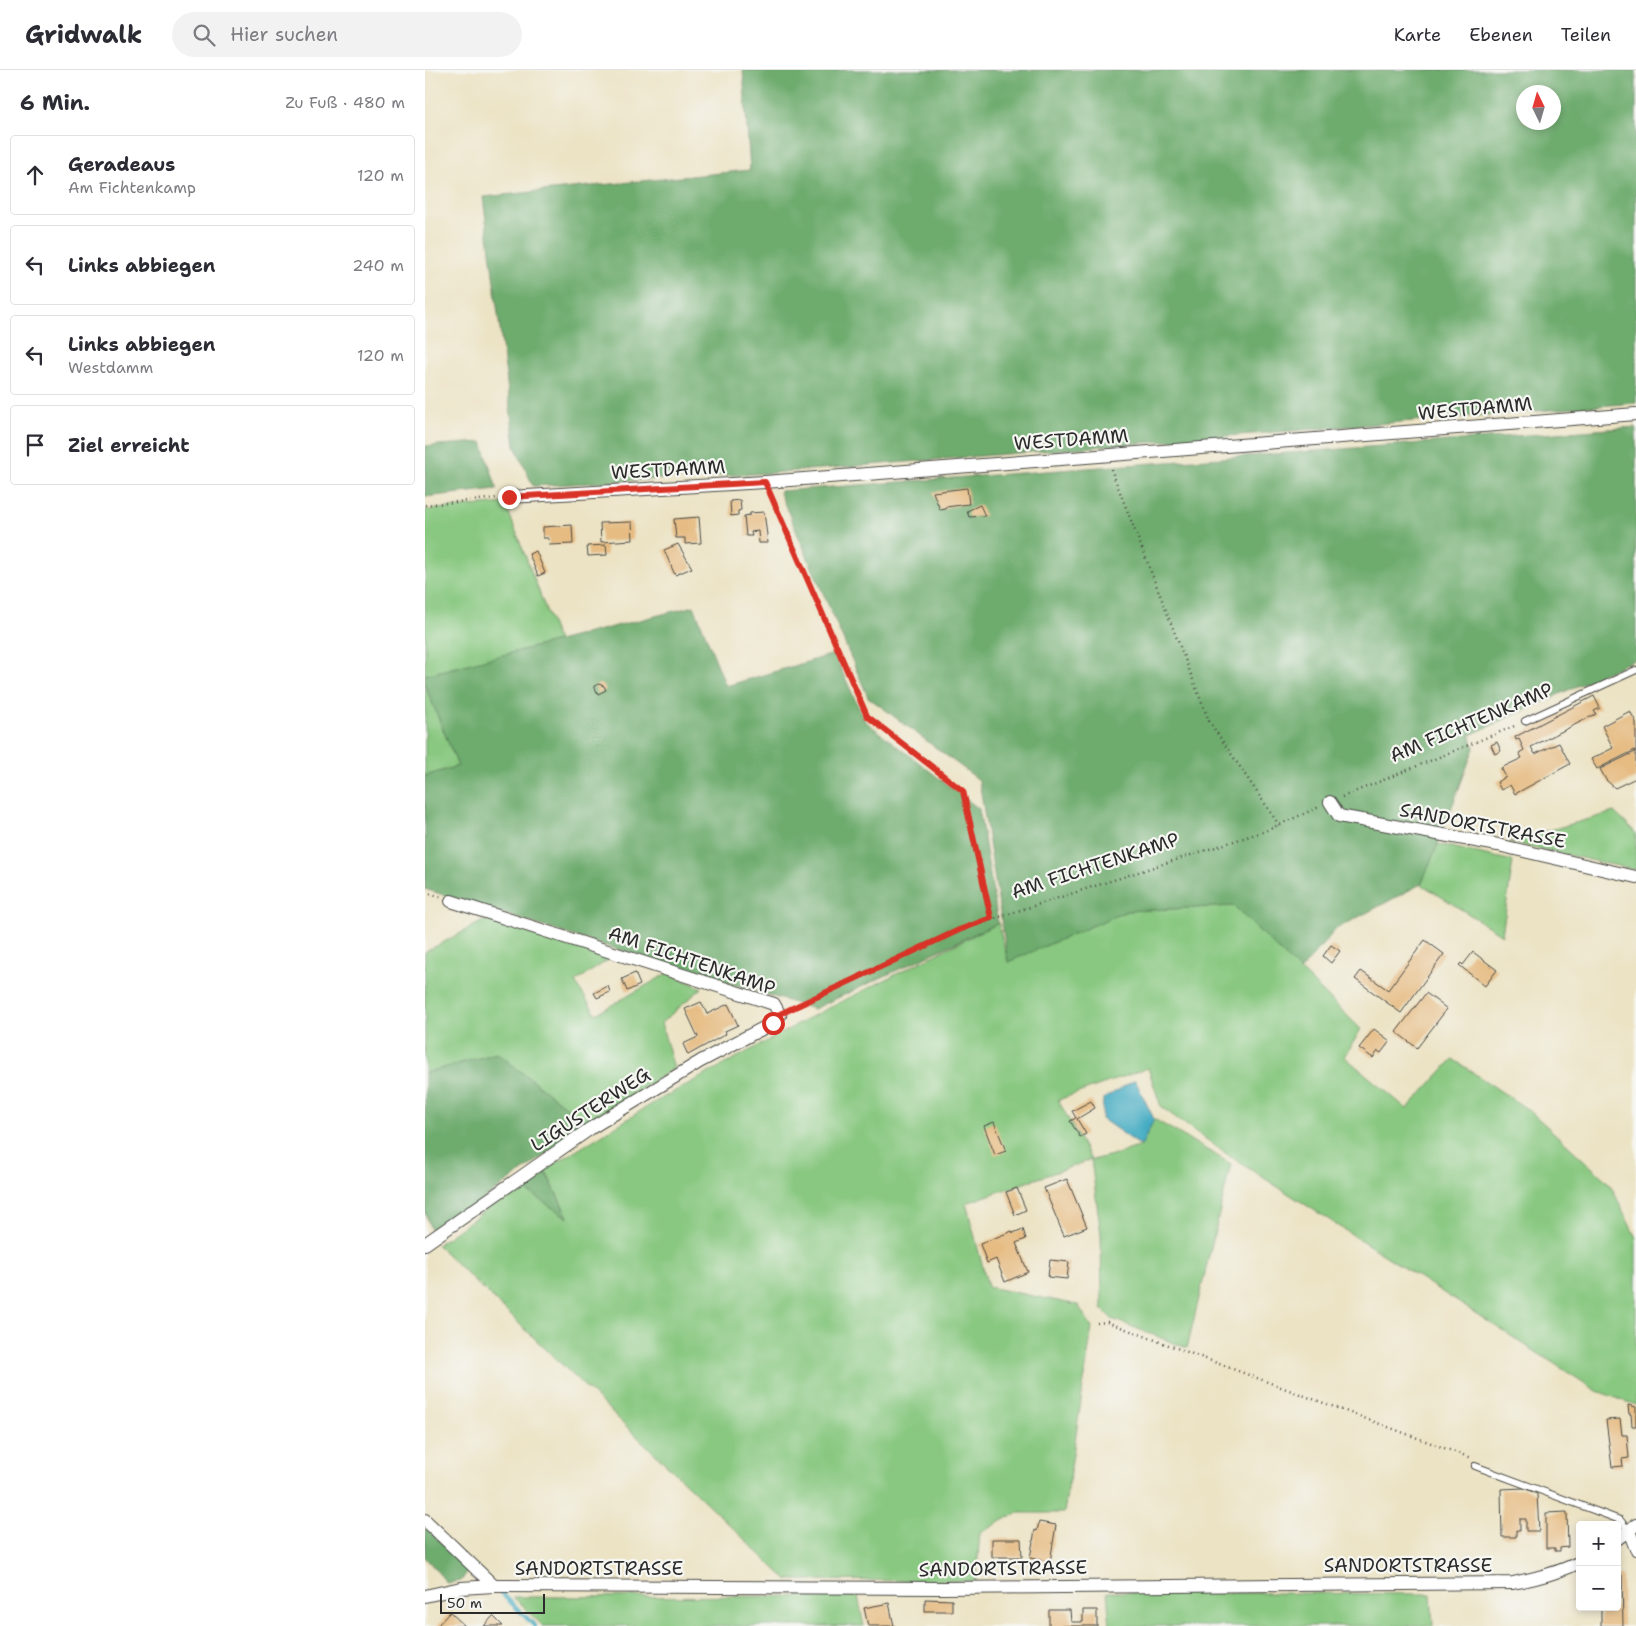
<!DOCTYPE html>
<html lang="de">
<head>
<meta charset="utf-8">
<style>
  body { margin:0; font-family:"Shantell Sans",sans-serif; background:#f2f2f3; color:#2b2b33 }
  .controls { position:absolute; right:15px; bottom:15px; display:grid; overflow:hidden; border-radius:5px; box-shadow:0 2px 8px #0003 }
  .controls button { width:45px; height:45px; display:grid; place-items:center; padding:0; border:0; border-bottom:1px solid #e1e1e2; background:#fff; color:#2b2b33; font:25px sans-serif }
  .compass { position:absolute; left:1091px; top:15px; width:45px; height:45px; border-radius:50%; background:#fff; box-shadow:0 2px 8px #0003; rotate:355deg }
  .scale { position:absolute; left:15px; bottom:12px; width:105px; box-sizing:border-box; padding-left:5px; border:2px solid #2b2b2b; border-top:0; font-size:14px; line-height:18px; white-space:nowrap; color:#2b2b2b; -webkit-text-stroke:4px #f6f6f2; paint-order:stroke }
  .stop { position:absolute; width:15px; height:15px; margin:-11px; border:4px solid #d93025; border-radius:50%; background:#fff }
  .stop.end { background:#d93025; border-color:#fff; box-shadow:0 1px 5px #0008 }
  .list { margin:0; padding:0; list-style:none }
  h2 { display:flex; justify-content:space-between; align-items:center; height:65px; margin:0; padding:0 20px; font-size:21px }
  h2 small { font-size:16px; font-weight:400; color:#7c7c81 }
  .list li { display:grid; grid-template-columns:32px 1fr auto; gap:15px; align-items:center; box-sizing:border-box; height:80px; margin:0 10px 10px; padding:0 10px; border:1px solid #e1e1e2; border-radius:5px }
  .list b { display:block; font-size:19px; white-space:nowrap }
  .list p { margin:0; font-size:16px; white-space:nowrap; color:#7c7c81 }
  .list em { font-size:16px; font-style:normal; color:#7c7c81 }
  .icon { flex:none; width:28px; height:28px; fill:none; stroke:currentColor; stroke-width:2; stroke-linecap:round; stroke-linejoin:round }
  .map { position:relative; flex:none; width:1211px; height:1556px; overflow:hidden }
  header { display:flex; align-items:center; gap:30px; box-sizing:border-box; height:70px; padding:0 25px; background:#fff; border-bottom:1px solid #e1e1e2 }
  header strong { font-size:24px }
  nav { display:flex; gap:28px; margin-inline-start:auto; font-size:18px }
  .search { width:350px; height:45px; background:#f2f2f3; display:flex; align-items:center; gap:12px; box-sizing:border-box; padding:0 18px; border-radius:28px; color:#7c7c81; font-size:19px }
  main { display:flex }
  aside { flex:1; background:#fff }
  .map>svg:first-child { display:block }
  .green { fill:#88c880; stroke:#5a7a56 }
  .forest { fill:#6eac6e; stroke:#4c6c4c; fill-rule:evenodd }
  .water { fill:#44acc3; stroke:#386c77 }
  .lines { fill:none; stroke-linecap:round; stroke-linejoin:round }
  .stream { stroke:#44acc3; stroke-width:4.5 }
  .building { fill:#e6bc83 }
  .service-casing { stroke:#484742; stroke-width:8 }
  .minor-casing { stroke:#484742; stroke-width:14 }
  .path { stroke:#484742; stroke-width:2.5; stroke-dasharray:1 4; stroke-linecap:butt }
  .service { stroke:#fff; stroke-width:6 }
  .minor { stroke:#fff; stroke-width:12 }
  .route { stroke:#d93025; stroke-width:6 }
  .labels { text-anchor:middle; stroke-width:4.5; stroke-linejoin:round; paint-order:stroke }
  .street-label { font-size:19px; fill:#2b2b2b; stroke:#f6f6f2 }
</style>
</head>
<body>
<header>
<strong>Gridwalk</strong>
<div class="search"><svg class="icon" aria-label="search" viewBox="0 0 24 24"><circle cx="10" cy="10" r="6"/><path d="M15 15l6 6"/></svg>Hier suchen</div>
<nav><a>Karte</a><a>Ebenen</a><a>Teilen</a></nav>
</header>
<main>
<aside>
<h2>6 Min.<small>Zu Fuß · 480 m</small></h2>
<ul class="list">
<li><svg class="icon" aria-label="ahead" viewBox="0 0 24 24"><path d="M12 20V5M6 11l6-6 6 6"/></svg><div><b>Geradeaus</b><p>Am Fichtenkamp</p></div><em>120 m</em></li>
<li><svg class="icon" aria-label="left" viewBox="0 0 24 24"><path d="M17 20v-9H6M10 6l-5 5 5 5"/></svg><div><b>Links abbiegen</b></div><em>240 m</em></li>
<li><svg class="icon" aria-label="left" viewBox="0 0 24 24"><path d="M17 20v-9H6M10 6l-5 5 5 5"/></svg><div><b>Links abbiegen</b><p>Westdamm</p></div><em>120 m</em></li>
<li><svg class="icon" aria-label="arrive" viewBox="0 0 24 24"><path d="M6 21V4h12l-3 4 3 4H6"/></svg><div><b>Ziel erreicht</b></div></li>
</ul>
</aside>
<div class="map">
<svg width="1211" height="1556" viewBox="0 0 1211 1556">
  <rect width="100%" height="100%" fill="#f6f6f2"/>
  <filter id="ink" filterUnits="userSpaceOnUse"><feTurbulence type="fractalNoise" baseFrequency=".02" numOctaves="2"/><feDisplacementMap in="SourceGraphic" scale="10" xChannelSelector="R" yChannelSelector="G"/><feConvolveMatrix kernelMatrix="1 2 1 2 8 2 1 2 1" color-interpolation-filters="sRGB"/></filter>
  <filter id="wash" filterUnits="userSpaceOnUse"><feTurbulence type="fractalNoise" baseFrequency=".0096" numOctaves="4" result="noise"/><feDisplacementMap in="SourceGraphic" scale="20" xChannelSelector="R" yChannelSelector="G"/><feGaussianBlur stdDeviation="1.12" result="paint"/><feColorMatrix in="noise" values="0 0 0 0 0 0 0 0 0 0 0 0 0 0 0 0 0 1.4 0 .05"/><feComposite in="paint" operator="in"/></filter>
  <g filter="url(#wash)">
    <rect width="100%" height="100%" fill="#ece3c4"/>
    <path class="green" d="M80 433 133 571 0 605V440Z
      M0 615 33 696 0 706Z
      M1189 742 1211 763V800L1083 772Z
      M1013 774 1088 791 1077 865 996 814Z
      M809 836 936 959 920 987 982 1039 1028 989 1105 1041 1185 1114 1211 1168V1335L1172 1321 806 1087 736 1037 723 998 633 1030 666 1090 692 1084 716 1076 729 1049 806 1094 762 1278 687 1249 677 1239 676 1164 666 1090 541 1133 563 1217 653 1235 667 1258 639 1443H592L555 1463 551 1511 362 1510 12 1175 94 1116 143 1147 120 1100 230 1032 388 946 573 853 583 891 702 841Z
      M60 850 186 888 150 912 171 944 243 903 277 918 236 953 249 998 163 1054 72 983 0 1003V882Z
      M682 1522 1006 1524 1008 1556H685Z
      M433 1526 439 1556H118L88 1527Z"/>
    <path class="forest" d="M318 0H1211V333L346 403 108 416 90 376 58 127 325 100ZM1128 22V52H1098V22Z
      M1211 357V589L1045 665 1049 678 1013 774 996 814 911 859 875 901 809 836 702 841 583 892 554 710 443 627 354 421Z
      M57 372 72 419 0 427V376Z
      M269 536 301 616 409 584 440 651 554 739 573 853 389 939 145 865 0 819V706L33 696 0 615V605Z
      M72 983 163 1054 13 1162 6 1160 0 1142V1003Z
      M120 1100 143 1148 94 1116Z
      M0 1457 44 1499 36 1511 22 1513 0 1487Z"/>
    <path class="water" d="M710 1010 729 1049 716 1076 677 1049 678 1029Z"/>
    <g class="lines">
      <path class="stream" d="M72 1519 110 1556"/>
    </g>
    <g id="blocks">
      <path class="building" d="M542 418 544 434 521 437V439L515 440 508 422Z
        M315 430 316 440 313 441V445L306 446 305 431Z
        M555 435 560 446 544 447 542 441Z
        M339 442 343 473H334L333 461 326 462 327 466H321L319 446 325 445V443Z
        M274 447 276 473 260 474V468H251L249 449Z
        M207 452 208 470 176 472 175 453Z
        M147 455 148 474 124 475 123 468H118V457Z
        M253 474 267 498 250 505 239 480Z
        M181 475 182 485 163 486 162 476Z
        M111 481 120 503 113 506 104 484Z
        M174 614 179 616 181 620 173 624 169 616Z
        M1169 626 1175 638 1169 641 1171 644 1106 677 1110 684 1134 673 1145 694 1090 724 1085 715 1076 720 1072 712 1081 707 1076 698 1097 688 1094 683 1099 680 1094 669 1091 670 1090 667Z
        M1205 641 1211 652V708L1190 718 1181 710 1175 699 1210 682V680L1172 699 1166 689 1188 678 1177 656Z
        M1072 672 1076 681 1070 684 1066 675Z
        M1000 870 1019 884 976 943 930 909 936 901 963 920Z
        M906 875 915 881 906 893 898 886Z
        M1048 882 1072 900 1060 916 1034 895 1036 893 1038 895Z
        M210 903 215 915 202 921 197 909Z
        M183 916 185 922 172 928 169 923Z
        M1001 923 1022 939 992 978 971 962Z
        M276 932 282 944 303 934 313 955 300 961 301 964 263 985 258 974 273 967 260 939Z
        M949 959 965 971 956 983 953 981 948 988 934 978Z
        M666 1031 670 1038 652 1049 661 1064 655 1067 645 1051 651 1048 647 1041Z
        M569 1052 581 1081 570 1085 559 1056Z
        M642 1109 662 1157 639 1166 619 1118Z
        M592 1118 601 1140 590 1145 581 1122Z
        M598 1159 601 1169 591 1173 603 1202 580 1212 571 1189 562 1193 555 1174 587 1161 588 1163Z
        M625 1190 644 1192 642 1209 623 1207Z
        M1203 1335 1211 1337V1356H1207L1206 1344H1204Z
        M1195 1349 1197 1365H1202L1204 1388 1197 1389 1198 1396 1187 1397 1181 1350Z
        M1099 1418 1112 1424 1114 1461H1101V1449H1095V1461L1091 1460V1467H1077L1076 1419Z
        M1142 1442 1143 1477 1135 1478V1481H1130V1478H1121V1443Z
        M614 1452 631 1455 625 1492 605 1488 610 1460 612 1461Z
        M567 1469H596L597 1487H567Z
        M1192 1505H1197L1198 1556H1176V1537H1192Z
        M500 1529 527 1530V1541H500Z
        M464 1533 469 1556H443L439 1538Z
        M624 1540H645L646 1552H658V1540H672V1556H624Z
        M25 1542 40 1556H12Z
        M68 1546 78 1556H59Z"/>
    </g>
  </g>
  <g filter="url(#ink)">
    <use href="#blocks" fill-opacity="0" stroke="#484742" stroke-width="1"/>
    <g class="lines">
      <defs>
        <path id="service" d="M1100 651 1211 600
          M1050 1396 1195 1450 1204 1461"/>
        <path id="minor" d="M85 427 340 412 1211 344
          M905 732 914 746 1073 775 1211 807
          M0 1174 166 1058 276 991 348 953 355 945 349 934 26 831
          M0 1450 69 1516
          M1204 1461 1211 1479
          M1192 1469 1211 1455
          M0 1526 36 1518 69 1516 518 1518 1088 1513C1112 1508 1133 1503 1155 1492"/>
      </defs>
      <use href="#service" class="service-casing"/>
      <use href="#minor" class="minor-casing"/>
      <path class="path" d="M686 399 784 651 854 755
        M346 425 442 646 538 721 566 848
        M0 435 73 428
        M917 727 1092 655
        M0 822 16 827
        M365 940 534 860 840 761 894 737
        M672 1253 682 1252 1046 1388"/>
      <use href="#service" class="service"/>
      <use href="#minor" class="minor"/>
    </g>
  </g>
  <g class="lines" filter="url(#ink)">
    <path class="route" d="M84 427 340 412 442 646 538 721 566 848 534 860 355 944 348 953"/>
  </g>
  <g class="labels">
    <g class="street-label">
      <text transform="translate(1050 338) rotate(-5)" y="7">WESTDAMM</text>
      <text transform="translate(646 369) rotate(-4)" y="7">WESTDAMM</text>
      <text transform="translate(243 399) rotate(-3)" y="7">WESTDAMM</text>
      <text transform="translate(1046 652) rotate(-23)" y="7">AM FICHTENKAMP</text>
      <text transform="translate(1058 755) rotate(11)" y="7">SANDORTSTRASSE</text>
      <text transform="translate(670 795) rotate(-18)" y="7">AM FICHTENKAMP</text>
      <text transform="translate(267 890) rotate(19)" y="7">AM FICHTENKAMP</text>
      <text transform="translate(165 1039) rotate(-33)" y="7">LIGUSTERWEG</text>
      <text x="983" y="1502">SANDORTSTRASSE</text>
      <text x="174" y="1505">SANDORTSTRASSE</text>
      <text transform="translate(578 1498) rotate(-1)" y="7">SANDORTSTRASSE</text>
    </g>
  </g>
</svg>
<div class="controls">
<button>+</button>
<button>−</button>
</div>
<svg class="compass" viewBox="-18 -18 36 36"><path d="M0-13l5 13h-10z" fill="#e53935"/><path d="M0 13l5-13h-10z" fill="#7c7c81"/></svg>
<div class="scale">50 m</div>
<div class="stop" style="left:348px;top:953px"></div>
<div class="stop end" style="left:84px;top:427px"></div>
</div>
</main>
</body>
</html>
